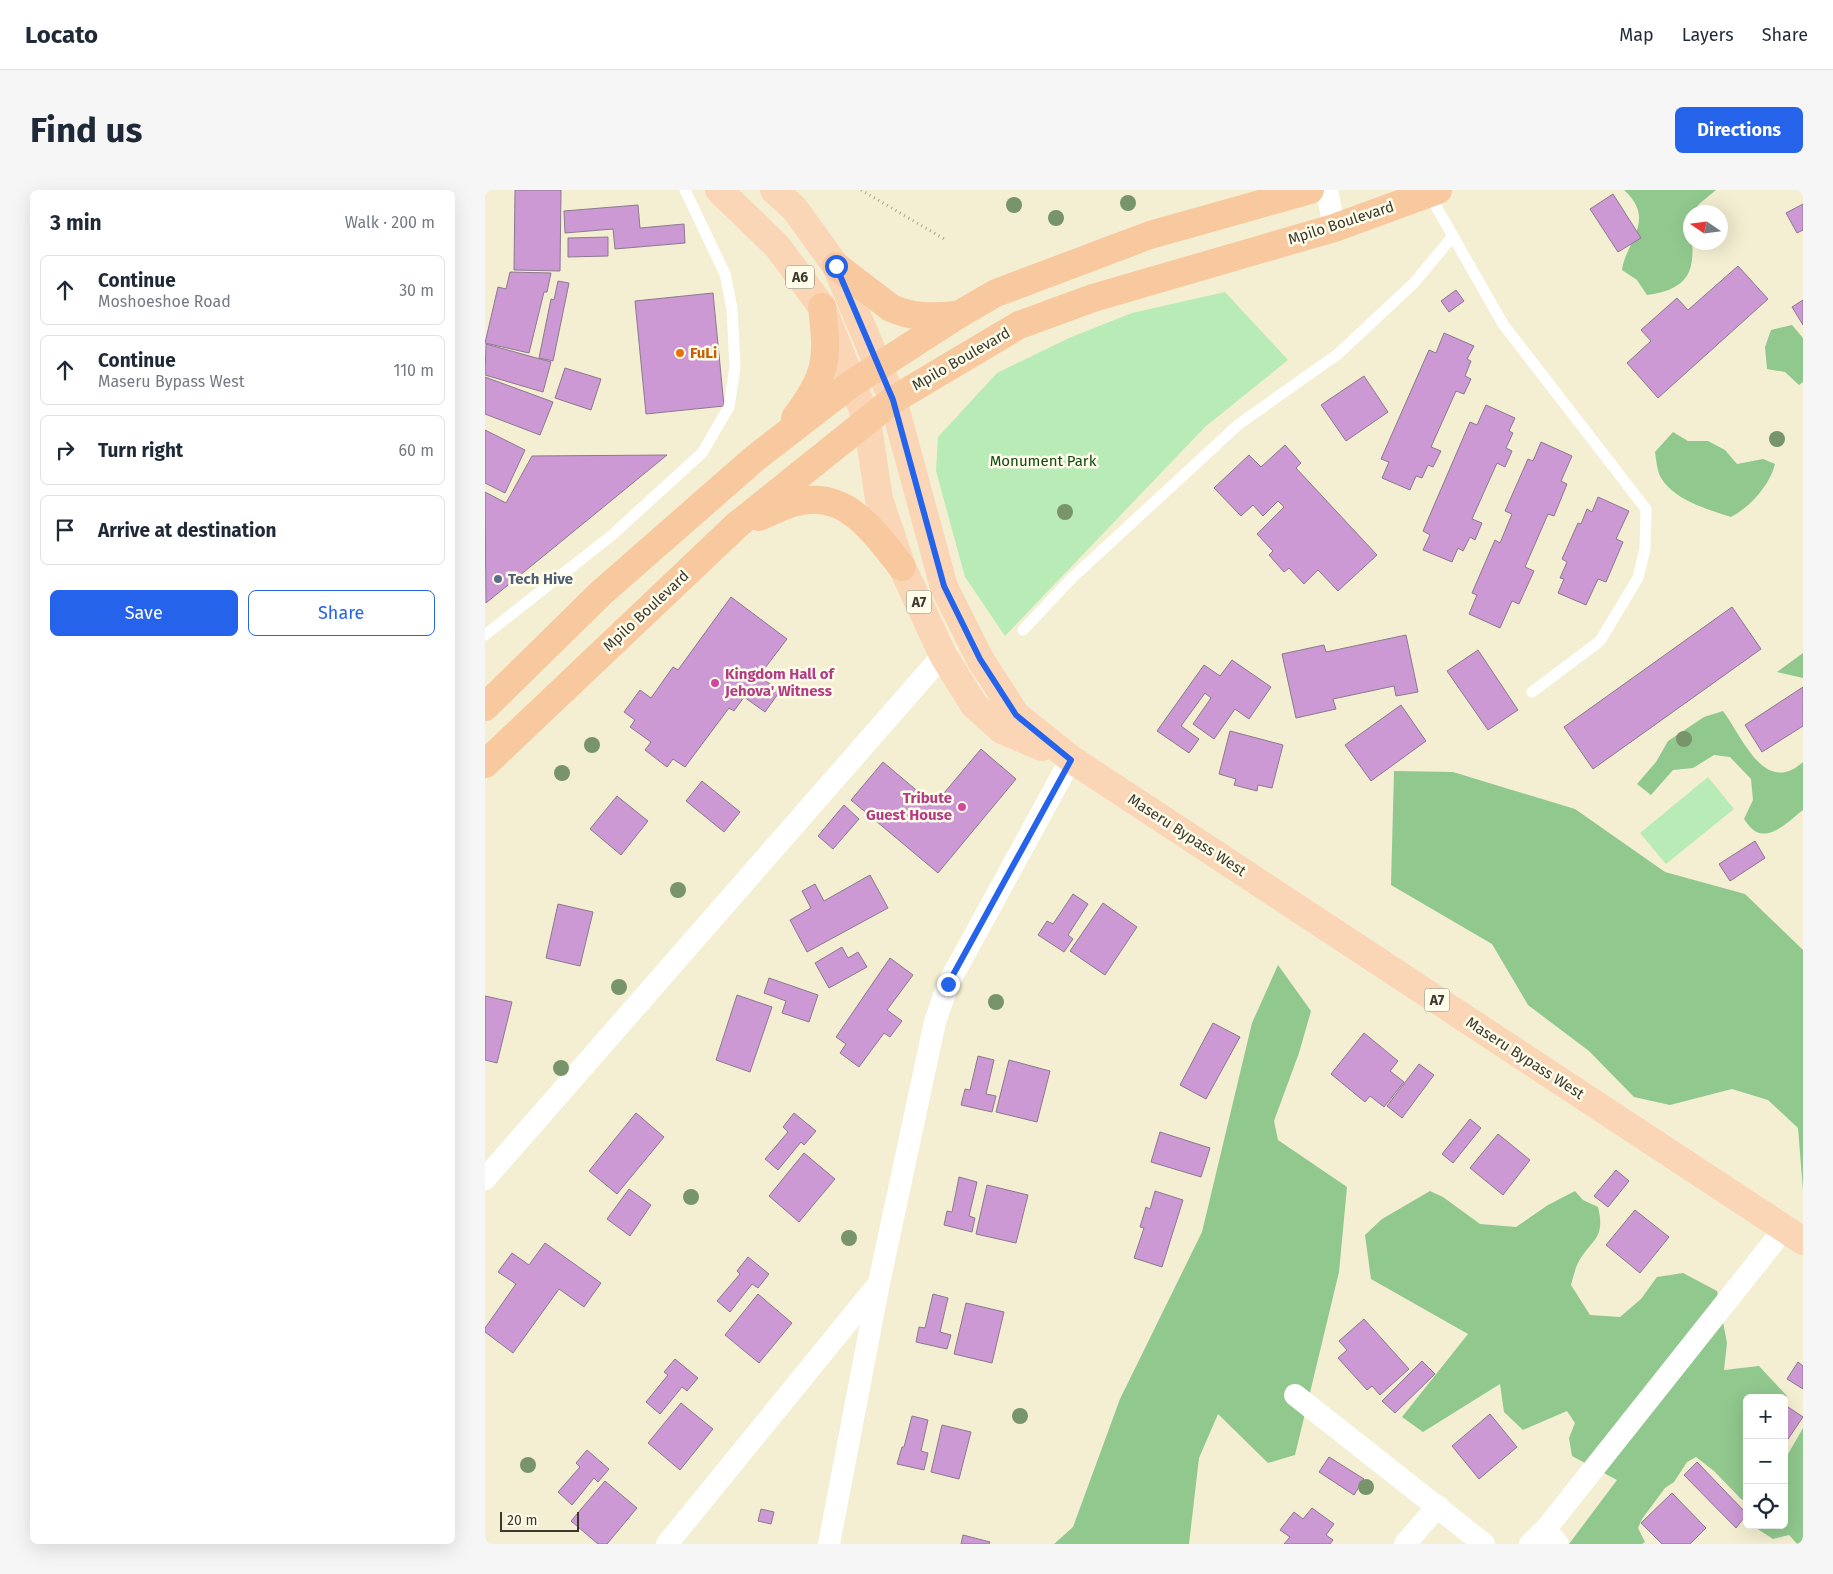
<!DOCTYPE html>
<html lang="en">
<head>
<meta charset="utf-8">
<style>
  body { margin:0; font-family:"Fira Sans",sans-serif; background:#f6f6f7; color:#1f2937 }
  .controls { position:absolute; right:15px; bottom:15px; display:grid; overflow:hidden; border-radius:8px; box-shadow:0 5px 20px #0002 }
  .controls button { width:45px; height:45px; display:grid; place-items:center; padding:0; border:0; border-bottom:1px solid #e0e1e3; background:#fff; color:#1f2937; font:25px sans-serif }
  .compass { position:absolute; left:1198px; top:15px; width:45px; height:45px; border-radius:50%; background:#fff; box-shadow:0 5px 20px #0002; rotate:283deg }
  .scale { position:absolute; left:15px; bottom:12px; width:79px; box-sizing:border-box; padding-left:5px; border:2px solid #3b392e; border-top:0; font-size:14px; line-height:18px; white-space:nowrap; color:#3b392e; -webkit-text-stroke:4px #fffcea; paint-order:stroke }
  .stop { position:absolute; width:15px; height:15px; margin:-11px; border:4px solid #2563eb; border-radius:50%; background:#fff }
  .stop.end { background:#2563eb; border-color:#fff; box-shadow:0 1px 5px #0008 }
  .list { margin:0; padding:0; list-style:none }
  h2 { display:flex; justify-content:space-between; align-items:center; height:65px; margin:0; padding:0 20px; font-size:21px }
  h2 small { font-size:16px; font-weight:400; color:#747a83 }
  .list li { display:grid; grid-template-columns:32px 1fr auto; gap:15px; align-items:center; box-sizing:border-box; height:70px; margin:0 10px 10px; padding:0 10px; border:1px solid #e0e1e3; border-radius:8px }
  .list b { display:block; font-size:19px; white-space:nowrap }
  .list p { margin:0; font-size:16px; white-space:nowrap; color:#747a83 }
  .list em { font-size:16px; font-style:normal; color:#747a83 }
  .actions { display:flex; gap:10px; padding:15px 20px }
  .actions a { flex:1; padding:11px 0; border:1px solid #2563eb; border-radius:8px; text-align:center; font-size:18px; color:#2563eb }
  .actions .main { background:#2563eb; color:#fff }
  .icon { flex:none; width:28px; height:28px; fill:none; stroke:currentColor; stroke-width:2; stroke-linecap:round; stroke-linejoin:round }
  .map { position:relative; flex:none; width:1318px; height:1354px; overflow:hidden; border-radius:8px }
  header { display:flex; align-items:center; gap:30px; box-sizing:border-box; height:70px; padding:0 25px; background:#fff; border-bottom:1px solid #e0e1e3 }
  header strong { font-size:24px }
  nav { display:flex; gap:28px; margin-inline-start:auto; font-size:18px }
  .intro { display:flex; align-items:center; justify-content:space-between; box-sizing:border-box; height:120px; padding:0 30px }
  h1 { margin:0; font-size:35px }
  .button { padding:12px 22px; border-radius:8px; background:#2563eb; color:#fff; font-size:18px; font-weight:700 }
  main { display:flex; gap:30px; padding:0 30px }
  aside { flex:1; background:#fff; border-radius:8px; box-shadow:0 5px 20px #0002 }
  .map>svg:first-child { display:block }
  .green { fill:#b9ebb7 }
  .forest { fill:#90c88e }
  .building { fill:#cc99d4; stroke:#8b798e }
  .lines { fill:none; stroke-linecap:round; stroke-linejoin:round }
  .path { stroke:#a9a58f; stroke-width:3; stroke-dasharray:1 4; stroke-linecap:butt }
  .service { stroke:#fff; stroke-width:11 }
  .minor { stroke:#fff; stroke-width:22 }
  .primary { stroke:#fad6b7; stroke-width:28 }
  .trunk { stroke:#f8c89f; stroke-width:28 }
  .tree { fill:#77946a }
  .route { stroke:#2563eb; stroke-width:6 }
  .food-dot { fill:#e8710a; stroke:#fffcea; stroke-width:2 }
  .service-dot { fill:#5c6f8a; stroke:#fffcea; stroke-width:2 }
  .hotel-dot { fill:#d1479c; stroke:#fffcea; stroke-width:2 }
  .labels { text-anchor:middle; stroke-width:5; stroke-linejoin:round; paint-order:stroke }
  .shield { fill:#fffcea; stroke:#767466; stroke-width:1 }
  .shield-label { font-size:14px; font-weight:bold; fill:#3b392e }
  .street-label { font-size:15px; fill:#3b392e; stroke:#fffcea }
  .food-label { font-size:15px; font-weight:bold; fill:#c56008; stroke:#fffcea; text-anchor:start }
  .park-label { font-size:15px; fill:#104a14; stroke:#fffcea }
  .service-label { font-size:15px; font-weight:bold; fill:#4e5e75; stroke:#fffcea; text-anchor:start }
  .hotel-label { font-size:15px; font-weight:bold; fill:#b23c85; stroke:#fffcea; text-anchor:start }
</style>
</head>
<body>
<header>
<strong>Locato</strong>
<nav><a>Map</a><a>Layers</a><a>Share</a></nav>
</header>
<div class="intro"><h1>Find us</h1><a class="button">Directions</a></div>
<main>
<aside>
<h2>3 min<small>Walk · 200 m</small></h2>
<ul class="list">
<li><svg class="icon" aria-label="ahead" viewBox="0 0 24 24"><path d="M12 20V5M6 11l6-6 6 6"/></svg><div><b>Continue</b><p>Moshoeshoe Road</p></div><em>30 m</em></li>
<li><svg class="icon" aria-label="ahead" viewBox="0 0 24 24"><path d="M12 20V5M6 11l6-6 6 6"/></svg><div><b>Continue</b><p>Maseru Bypass West</p></div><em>110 m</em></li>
<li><svg class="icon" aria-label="right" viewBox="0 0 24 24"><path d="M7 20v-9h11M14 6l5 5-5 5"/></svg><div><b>Turn right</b></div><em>60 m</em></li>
<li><svg class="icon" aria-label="arrive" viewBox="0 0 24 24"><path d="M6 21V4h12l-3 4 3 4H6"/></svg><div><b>Arrive at destination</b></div></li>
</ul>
<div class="actions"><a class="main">Save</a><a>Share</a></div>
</aside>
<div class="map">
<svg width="1318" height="1354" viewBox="0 0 1318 1354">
  <rect width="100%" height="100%" fill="#f4efd2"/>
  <path class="green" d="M740 102 803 170 720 237 520 446 480 387 451 281 453 247 512 183 584 148 647 123Z
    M1223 587 1249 619 1181 674 1155 643Z"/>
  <path class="forest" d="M1139 0H1231L1214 14 1209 22H1206C1206 65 1220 97 1162 105L1152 90 1137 80C1141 51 1172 30 1139 0Z
    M1307 135 1318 148V192L1314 195 1300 182 1282 179 1280 157 1286 140Z
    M1188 242 1203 251H1223L1240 260 1252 274 1278 269 1290 274C1285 295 1265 317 1246 327 1222 319 1188 310 1175 286 1172 279 1171 269 1170 262Z
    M1318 463V488L1292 482Z
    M1238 521C1257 546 1279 607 1318 572V620C1306 629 1286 651 1270 641 1266 639 1262 633 1259 629L1268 610 1266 589 1245 567 1229 565 1208 578 1188 580 1166 605 1152 594 1171 572 1183 551 1219 527Z
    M909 581 968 582 1090 619 1180 682 1260 704 1318 760V1000L1313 938 1283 910 1247 899 1185 915 1149 907 1104 861 1043 815 1007 754 906 695Z
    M793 775 826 821 814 863 789 931 793 950 862 997 854 1082 810 1265 783 1273 733 1224 714 1268 704 1354H569L588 1337 635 1209 717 1042 767 833Z
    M945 1001 958 1007 995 1034 1031 1037 1063 1015 1090 1001 1098 1010 1113 1017C1121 1050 1106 1049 1093 1073 1090 1079 1088 1088 1086 1095L1105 1125 1135 1127 1156 1109 1172 1087 1198 1083 1232 1101 1242 1153 1239 1180 1274 1176 1302 1206 1299 1211V1208H1262V1312L1256 1309 1229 1281 1211 1267 1202 1272 1189 1292 1180 1298 1157 1329 1153 1338 1160 1352 1157 1354H1084L1132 1290 1087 1266 1084 1248 1090 1233 1082 1221 1038 1240 1019 1222 1015 1194 938 1242 917 1227 983 1144 886 1089 880 1045 897 1029Z
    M1318 1238V1354H1312L1304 1345 1288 1349 1271 1338V1335H1299V1264H1303Z"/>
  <path class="building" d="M30 0H76L75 81 29 80Z
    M1128 4 1156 48 1133 62 1105 19Z
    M1318 14V40L1312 43 1301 23Z
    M153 15 155 38 199 34 200 53 130 59 128 39 80 43 79 21Z
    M123 47V66L83 67V48Z
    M1253 76 1283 109 1173 208 1142 173 1166 151 1156 140 1192 108 1203 120Z
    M25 82 66 83 62 102H59L44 163 0 153 13 97 21 99Z
    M73 91 84 93 68 171 54 168 66 109 69 110Z
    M971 100 979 111 964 122 956 111Z
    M228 103 239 216 161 224 150 111Z
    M1318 110V135L1307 117Z
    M959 143 989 156 982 169 986 171 980 186 986 189 979 204 971 201 946 257 956 261 948 277 943 275 937 288 931 286 925 300 897 288 904 272 896 269 944 160 951 163Z
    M1 154 66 172 58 202 0 185Z
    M80 178 116 189 106 220 70 208Z
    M879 186 903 222 861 251 836 215Z
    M0 187 68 212 55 245 0 224Z
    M1001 215 1030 228 1024 241 1028 243 1021 258 1027 261 1020 277 1012 273 987 329 997 333 990 350 985 347 978 361 973 358 967 372 938 360 945 345 938 341 985 232 992 235Z
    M0 240 40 260 20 303 0 293Z
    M1056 252 1087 266 1076 291 1082 294 1069 326 1063 324 1040 377 1049 381 1034 414 1027 411 1015 438 984 424 992 405 987 403 1010 350 1015 353 1027 324 1020 321 1043 269 1048 271Z
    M800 255 816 273 811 278 892 365 853 401 833 380 819 394 804 378 799 382 784 365 788 361 772 344 799 317 793 311 778 326 768 315 756 326 729 298 764 265 776 277Z
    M182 265 1 413 0 302 21 313 47 266Z
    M1113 307 1144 321 1131 349 1138 352 1121 392 1113 389 1101 415 1073 403 1079 389 1075 388 1082 372 1077 369 1093 333 1096 334 1102 319 1107 322Z
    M246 407 302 449 274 486 295 501 280 522 259 507 249 521 244 518 200 577 188 569 182 577 160 560 166 552 145 537 150 530 139 522 155 500 166 508 188 477 193 480Z
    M1247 417 1276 459 1108 579 1079 537Z
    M921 445 933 502 911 506 909 496 848 509 851 519 811 528 797 464 839 455 841 462Z
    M993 460 1033 520 1003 540 962 481Z
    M747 470 786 497 764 529 750 519 729 549 708 534 726 508 720 503 696 536 714 549 704 563 672 541 719 475 735 486Z
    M1318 497V536L1277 562 1260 535Z
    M916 515 941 551 886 591 860 555Z
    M745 541 798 555 787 598 773 595 772 601 749 595 751 589 734 584Z
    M496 559 531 589 453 683 366 610 398 572 449 615Z
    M217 591 255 622 239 642 201 611Z
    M132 606 163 631 136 665 105 639Z
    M359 615 374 629 348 659 333 646Z
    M1270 651 1280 668 1245 691 1234 674Z
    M385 685 403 718 322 762 305 730 326 718 317 701 330 694 339 711Z
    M588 704 603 714 583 745 588 749 579 762 553 745 562 731 568 734Z
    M618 713 652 737 620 785 585 761Z
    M73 714 108 722 95 776 61 768Z
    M357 757 363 768 373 762 382 777 344 798 330 773Z
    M405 768 428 785 402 820 417 831 405 847 399 843 374 877 355 863 361 854 351 847Z
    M284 788 333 805 324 832 297 823 301 811 279 803Z
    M252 805 287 817 265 882 231 870Z
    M0 806 27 812 12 873 0 870Z
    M728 833 755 847 721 909 695 895Z
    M879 843 913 871 905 881 919 892 899 917 885 906 880 912 846 884Z
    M493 866 509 870 501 904 511 906 507 922 476 915 480 899 485 900Z
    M524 870 565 881 552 932 511 922Z
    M934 874 949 885 917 928 902 916Z
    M151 923 179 947 132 1004 104 981Z
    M309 923 331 941 319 955 316 952 293 980 280 969 303 942 298 937Z
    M985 929 996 938 968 973 957 964Z
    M675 942 725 958 716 987 666 972Z
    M1013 944 1045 970 1018 1005 985 978Z
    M319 963 350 989 314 1032 284 1006Z
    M1131 980 1144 991 1123 1017 1109 1006Z
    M474 987 492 992 484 1026 490 1028 487 1042 459 1035 462 1021 467 1022Z
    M502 995 543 1005 531 1053 491 1044Z
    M144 999 166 1015 145 1046 122 1029Z
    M670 1001 698 1010 677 1077 649 1068 659 1038 655 1037 661 1017 665 1019Z
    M1150 1020 1184 1047 1155 1083 1121 1055Z
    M60 1053 116 1093 99 1117 74 1099 28 1163 0 1142V1138L31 1094 13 1082 27 1063 44 1075Z
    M263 1067 284 1084 273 1098 267 1094 245 1122 232 1111 255 1084 252 1081Z
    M273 1104 307 1133 274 1173 240 1145Z
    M448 1104 463 1108 455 1142 466 1145 462 1159 431 1152 434 1137 440 1138Z
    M481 1113 519 1122 507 1173 469 1164Z
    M879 1129 924 1179 895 1205 887 1196 882 1200 853 1168 862 1160 854 1151Z
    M190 1169 213 1188 202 1201 197 1197 175 1224 161 1212 183 1185 179 1182Z
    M937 1171 950 1184 910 1223 897 1211Z
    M1313 1172 1318 1176V1199L1302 1189Z
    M196 1213 228 1239 195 1280 163 1253Z
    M1303 1217 1318 1227 1299 1255V1223Z
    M1005 1224 1032 1257 994 1289 967 1256Z
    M427 1226 443 1230 436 1261 443 1263 439 1280 412 1274 417 1257H419Z
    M457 1235 486 1242 474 1289 446 1282Z
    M102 1260 124 1279 113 1292 109 1288 87 1315 73 1302 95 1277 91 1273Z
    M844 1267 879 1289 869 1305 834 1282Z
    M1212 1272 1262 1324 1251 1338 1199 1285Z
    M120 1291 152 1318 122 1354H113L86 1331Z
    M1187 1303 1221 1338 1205 1354H1177L1156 1333Z
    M827 1318 849 1334 841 1345 848 1350 845 1354H799L805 1347 795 1340 809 1322 818 1329Z
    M276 1319 289 1322 286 1334 273 1331Z
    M478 1345 505 1352 504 1354H476Z"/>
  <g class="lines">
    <path class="path" d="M376 0 461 50"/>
    <path class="service" d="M944 4 1018 134 1161 319 1160 359 1153 388 1115 451 1047 502
      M538 440 587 388 754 234 853 164 929 93 968 46
      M0 445 126 346 217 263 244 217 250 177 247 118 240 84 200 0"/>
    <path class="minor" d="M842 0 849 38
      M0 989 458 465
      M810 1205 999 1354
      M1060 1340 1299 1039
      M182 1354 392 1096
      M344 1354 394 1093 450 832 463 794 586 569
      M920 1354 953 1316
      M1045 1354 1060 1340 1073 1354"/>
    <path class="primary" d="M234 0 292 56 337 117 382 230 394 309 417 377 458 465 489 515 517 540 557 557
      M289 0 309 18 351 76 408 210 459 397 495 469 531 525 586 569 1318 1051"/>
    <path class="trunk" d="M351 76 406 118C428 128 448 127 471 125
      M310 228C343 184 343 170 337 117
      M274 327C288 321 303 313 317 311 364 302 392 346 417 377
      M0 517 116 403 269 269 366 194 473 125 511 103 665 45 825 0
      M0 574 252 335 408 210 534 135 608 108 849 38 953 0"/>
  </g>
  <g class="tree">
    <circle cx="643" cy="13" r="8"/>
    <circle cx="529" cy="15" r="8"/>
    <circle cx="571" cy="28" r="8"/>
    <circle cx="1292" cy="249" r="8"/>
    <circle cx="580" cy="322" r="8"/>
    <circle cx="1199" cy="549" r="8"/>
    <circle cx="107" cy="555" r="8"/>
    <circle cx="77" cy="583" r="8"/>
    <circle cx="193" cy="700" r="8"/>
    <circle cx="134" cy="797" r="8"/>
    <circle cx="511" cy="812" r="8"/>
    <circle cx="76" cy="878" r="8"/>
    <circle cx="206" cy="1007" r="8"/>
    <circle cx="364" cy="1048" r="8"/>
    <circle cx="535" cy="1226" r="8"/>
    <circle cx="43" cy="1275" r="8"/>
    <circle cx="881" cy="1297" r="8"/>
  </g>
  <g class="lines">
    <path class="route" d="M351 76 408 210 459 396 495 469 531 525 586 570 463 794"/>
  </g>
  <circle class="food-dot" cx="195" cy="163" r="5"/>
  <circle class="service-dot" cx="13" cy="389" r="5"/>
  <g class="hotel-dot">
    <circle cx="230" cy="493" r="5"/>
    <circle cx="477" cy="617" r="5"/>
  </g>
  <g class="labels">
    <g class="shield">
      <rect x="301" y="75.5" width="28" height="23" rx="4"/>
      <rect x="421.5" y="400.5" width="25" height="23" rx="4"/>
      <rect x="939.5" y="798.5" width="25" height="23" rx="4"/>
    </g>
    <g class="shield-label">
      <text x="315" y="92">A6</text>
      <text x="434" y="417">A7</text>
      <text x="952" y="815">A7</text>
    </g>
    <g class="street-label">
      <text transform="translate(856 33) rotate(-18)" y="5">Mpilo Boulevard</text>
      <text transform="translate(476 169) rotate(-30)" y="5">Mpilo Boulevard</text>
      <text transform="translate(161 421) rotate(-43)" y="5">Mpilo Boulevard</text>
      <text transform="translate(702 645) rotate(33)" y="5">Maseru Bypass West</text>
      <text transform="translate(1040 868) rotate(33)" y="5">Maseru Bypass West</text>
    </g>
    <g class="food-label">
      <text x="205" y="168">FuLi</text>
    </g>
    <g class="park-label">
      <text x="558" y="276">Monument Park</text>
    </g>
    <g class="service-label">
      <text x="23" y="394">Tech Hive</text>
    </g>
    <g class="hotel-label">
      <text x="240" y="489">Kingdom Hall of<tspan x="240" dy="17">Jehova' Witness</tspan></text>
      <text x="467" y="613" text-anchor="end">Tribute<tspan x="467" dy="17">Guest House</tspan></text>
    </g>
  </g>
</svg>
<div class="controls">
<button>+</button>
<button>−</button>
<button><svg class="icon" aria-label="locate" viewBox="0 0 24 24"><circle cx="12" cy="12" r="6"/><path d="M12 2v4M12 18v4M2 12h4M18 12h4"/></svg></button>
</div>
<svg class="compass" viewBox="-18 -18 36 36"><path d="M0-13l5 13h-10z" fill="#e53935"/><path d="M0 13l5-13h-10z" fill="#747a83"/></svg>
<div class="scale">20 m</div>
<div class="stop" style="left:351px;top:76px"></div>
<div class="stop end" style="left:463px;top:794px"></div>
</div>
</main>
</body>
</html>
